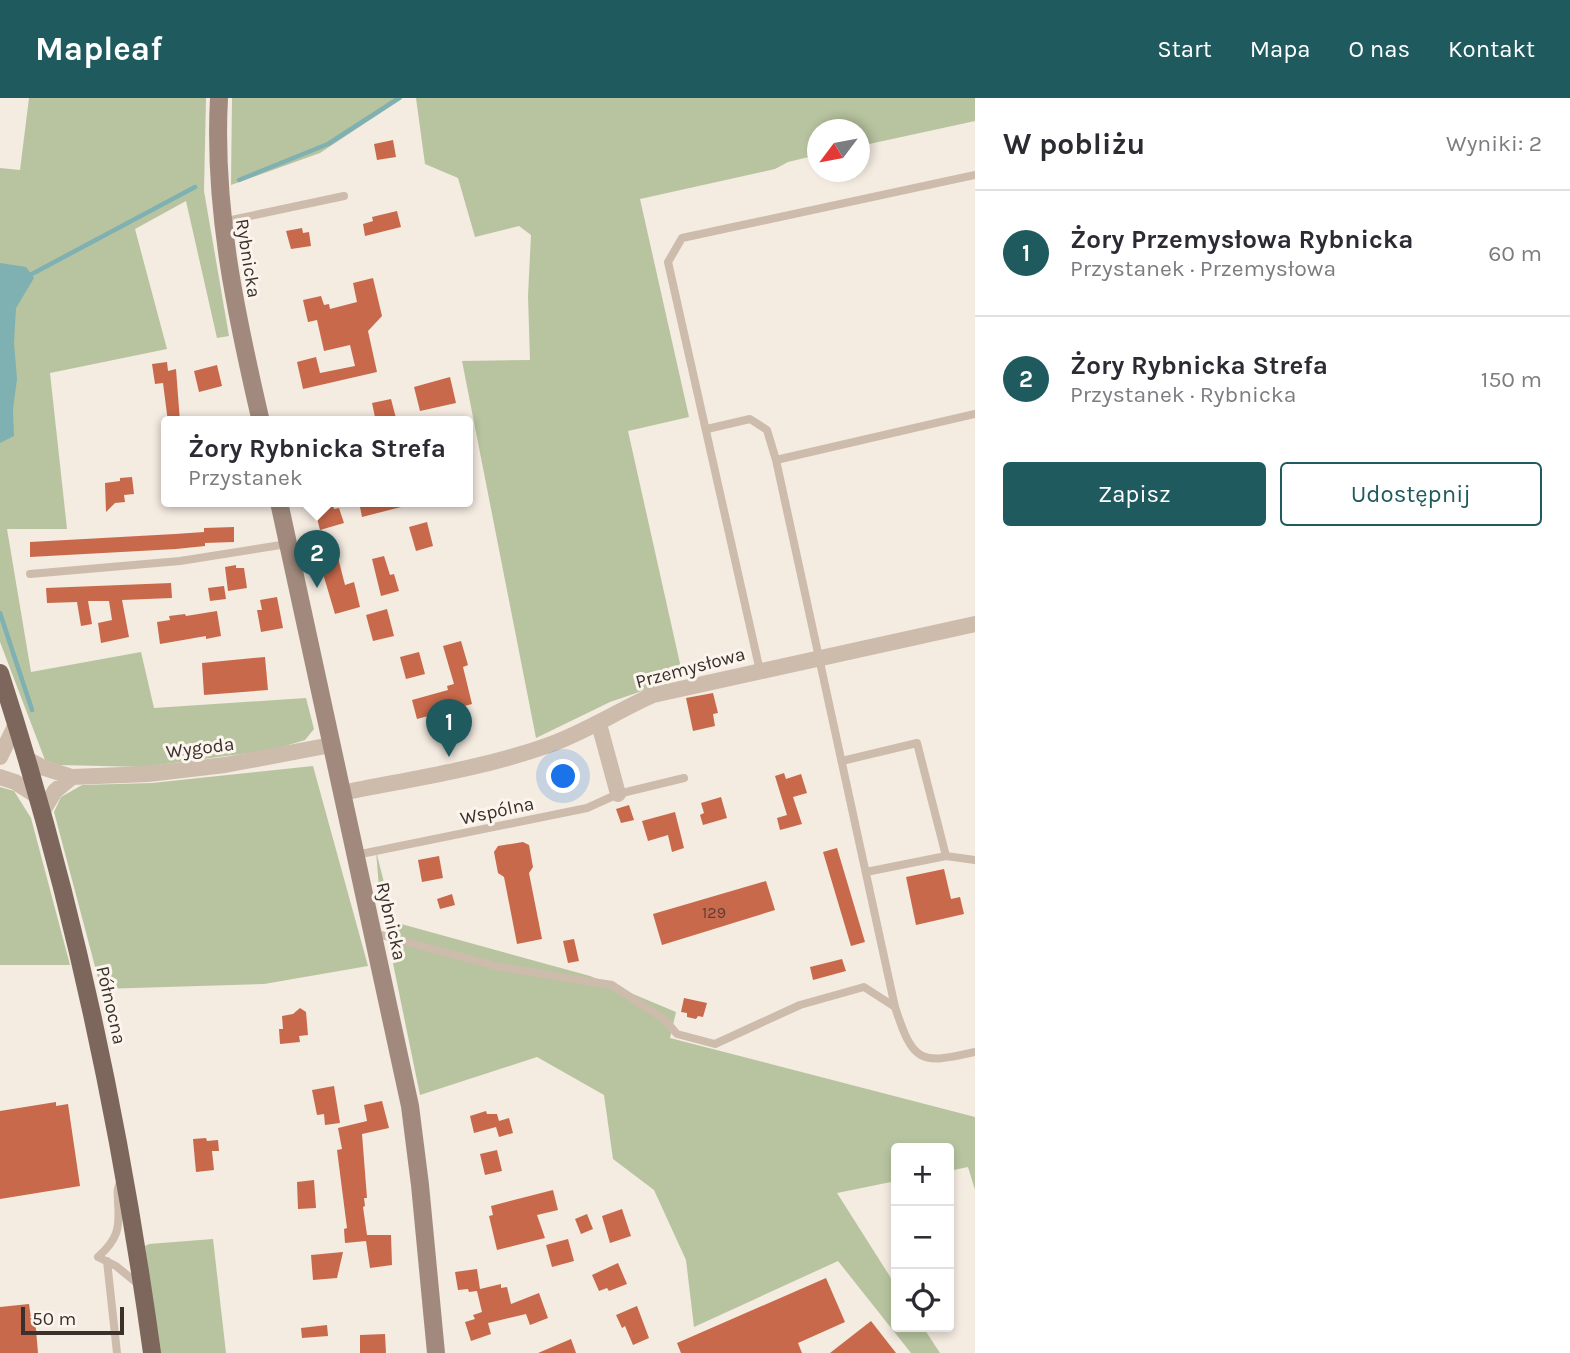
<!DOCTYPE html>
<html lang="pl">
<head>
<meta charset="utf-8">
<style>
  body { margin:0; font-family:Karla,sans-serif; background:#f7f7f7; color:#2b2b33 }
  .controls { position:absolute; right:21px; bottom:21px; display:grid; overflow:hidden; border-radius:7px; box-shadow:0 4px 10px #0003 }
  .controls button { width:63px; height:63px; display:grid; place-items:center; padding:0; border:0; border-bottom:2px solid #e1e1e2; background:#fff; color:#2b2b33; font:35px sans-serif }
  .compass { position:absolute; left:807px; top:21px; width:63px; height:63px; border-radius:50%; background:#fff; box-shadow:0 4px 10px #0003; rotate:238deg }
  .scale { position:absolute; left:21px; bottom:18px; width:103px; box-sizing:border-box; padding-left:7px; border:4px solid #3b302b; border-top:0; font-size:19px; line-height:24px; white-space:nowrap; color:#3b302b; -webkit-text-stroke:5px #fbf5ee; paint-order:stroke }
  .you { position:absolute; left:564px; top:679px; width:24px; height:24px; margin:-18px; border:5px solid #fff; border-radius:50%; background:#1a73e8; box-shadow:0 0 0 10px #1a73e833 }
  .badge { display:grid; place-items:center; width:46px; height:46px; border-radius:50%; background:#1f5a5e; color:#fff; font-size:23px; font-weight:700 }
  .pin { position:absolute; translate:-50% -58px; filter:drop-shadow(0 2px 4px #0008) }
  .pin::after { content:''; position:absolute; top:37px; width:24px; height:21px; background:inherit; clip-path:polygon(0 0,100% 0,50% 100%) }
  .popup { position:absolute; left:161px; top:318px; width:312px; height:91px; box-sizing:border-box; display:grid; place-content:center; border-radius:7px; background:#fff; filter:drop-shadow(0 2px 5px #0005); font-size:23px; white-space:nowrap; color:#7c7c81 }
  .popup b { font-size:26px; color:#2b2b33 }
  .popup::after { content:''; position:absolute; left:50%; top:100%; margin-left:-14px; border:14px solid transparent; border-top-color:#fff }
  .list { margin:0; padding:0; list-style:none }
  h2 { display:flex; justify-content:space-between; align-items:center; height:91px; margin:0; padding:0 28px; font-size:30px }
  h2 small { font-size:23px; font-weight:400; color:#7c7c81 }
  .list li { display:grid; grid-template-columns:46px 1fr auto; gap:21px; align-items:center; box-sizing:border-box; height:126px; padding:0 28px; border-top:2px solid #e1e1e2 }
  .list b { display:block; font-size:26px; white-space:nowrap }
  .list p { margin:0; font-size:23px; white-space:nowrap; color:#7c7c81 }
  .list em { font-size:23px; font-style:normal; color:#7c7c81 }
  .actions { display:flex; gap:14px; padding:21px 28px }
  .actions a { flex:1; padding:16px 0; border:2px solid #1f5a5e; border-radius:7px; text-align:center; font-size:24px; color:#1f5a5e }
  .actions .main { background:#1f5a5e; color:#fff }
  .icon { flex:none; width:38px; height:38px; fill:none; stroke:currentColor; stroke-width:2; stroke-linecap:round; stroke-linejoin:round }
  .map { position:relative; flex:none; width:975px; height:1255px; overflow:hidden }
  header { display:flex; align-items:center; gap:42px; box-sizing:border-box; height:98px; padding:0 35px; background:#1f5a5e; color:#fff }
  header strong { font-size:33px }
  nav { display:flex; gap:38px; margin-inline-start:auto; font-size:24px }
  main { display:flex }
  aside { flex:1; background:#fff }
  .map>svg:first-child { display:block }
  .green { fill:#b8c4a0 }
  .water { fill:#7fb0b2 }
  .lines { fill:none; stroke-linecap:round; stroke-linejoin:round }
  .stream { stroke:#7fb0b2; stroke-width:4.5 }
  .building { fill:#c8694b }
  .lane { stroke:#cdbbac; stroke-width:8 }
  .street { stroke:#cdbbac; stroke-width:16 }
  .secondary { stroke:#a18a7d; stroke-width:18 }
  .primary { stroke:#7d675c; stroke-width:18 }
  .labels { text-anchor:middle; stroke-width:6; stroke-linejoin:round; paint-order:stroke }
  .number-label { font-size:16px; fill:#5e3e33 }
  .street-label { font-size:19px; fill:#3b302b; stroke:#fbf5ee }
</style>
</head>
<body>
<header>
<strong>Mapleaf</strong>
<nav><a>Start</a><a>Mapa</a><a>O nas</a><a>Kontakt</a></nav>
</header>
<main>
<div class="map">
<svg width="975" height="1255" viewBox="0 0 975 1255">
  <rect width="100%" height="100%" fill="#f4ebe1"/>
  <path class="green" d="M29 0H206L204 93 229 238 217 240 186 103 135 131 167 251 50 275 67 431H7L31 574 141 554 154 610 306 600 314 631 305 642 272 652 143 669 59 667 45 662 0 544V70L20 72Z
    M232 0H403L320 55 231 87Z
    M416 0H975V23L860 48V32H818L817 57 788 64 775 71 640 101 689 319 628 333 683 579 610 604 536 640 462 263 530 262 528 198 531 137 519 128 475 139 458 80 425 66Z
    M313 668 368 868 264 886 101 891 54 714 61 699 82 687 152 685Z
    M0 689 14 693 31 720 70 867H0Z
    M376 753 394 824 590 878 676 914 670 940 975 1019V1092L968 1069 949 1073V1050H896V1083L837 1095 896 1188V1229H923L940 1255H911L838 1163 694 1229 686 1162 654 1092 613 1061 604 997 537 959 420 997 380 802Z
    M213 1141 226 1255H159L145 1148 149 1146Z"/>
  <path class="water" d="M0 165 26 169 34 180 16 210 14 245 17 281 13 311 14 338 0 345Z"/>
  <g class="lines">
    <path class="stream" d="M239 82 328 46 399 0
      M32 176 195 89
      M0 515 32 612"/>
  </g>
  <path class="building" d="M393 42 396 59 377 62 374 46Z
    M397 113 401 129 365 138 363 126 373 123 372 119Z
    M302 130 303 135 309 134 311 148 291 151 286 133Z
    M373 180 382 218 368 233 377 274 303 291 297 264 316 259 320 275 355 268 350 247 324 253 317 222 308 224 303 202 321 198 324 207 329 206 330 211 357 204 353 185Z
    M167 264 168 273 176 271 180 324H168L163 285 155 286 152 266Z
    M217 267 222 288 199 294 194 273Z
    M450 279 456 305 420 313 414 289Z
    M391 301 397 324H376L372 305Z
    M132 379 134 396 124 397 125 404 115 405 106 414 105 385 120 383V380Z
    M332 404 334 411 339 410 344 425 320 432 314 409Z
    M359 404H404L405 408 362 419Z
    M427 424 433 448 416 453 409 429Z
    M234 429V444L205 445V448L176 451 30 459V444L175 436 204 434V430Z
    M334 444 345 487 354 484 360 509 335 516 315 449Z
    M384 458 390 477 394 476 399 493 381 498 372 461Z
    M236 467V470H244L247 490 228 493 225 469Z
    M171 485 172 500 122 502 129 539 101 545 98 525 112 522 109 503H88L92 526 81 528 77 504 47 505 46 490Z
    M224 488 226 501 210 503 208 490Z
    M277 499 283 530 261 534 257 512H262L260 502Z
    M387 511 394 538 373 543 366 517Z
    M217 513 221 538 206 541V538L160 546 157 524 170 522 169 518 185 516 186 518Z
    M461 543 468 567 463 569 472 606 417 621 412 602 448 592 447 588 454 586 443 548Z
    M419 554 425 576 406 581 400 559Z
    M265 559 268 592 204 597 202 565Z
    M713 595 718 615 713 616 715 628 693 633 686 600Z
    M784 675 786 681 801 676 807 695 793 699 802 726 780 732 777 720 787 717 775 678Z
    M721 699 727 720 703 727 700 717 704 715 701 705Z
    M629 707 634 722 621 725 616 711Z
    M675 714 684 750 672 754 668 737 648 743 642 723Z
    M523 744 529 747 533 769 529 775 542 841 517 846 504 779 498 775 494 754 498 748Z
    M837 750 865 844 851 848 823 754Z
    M439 758 443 780 422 784 418 762Z
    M944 771 951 801 960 799 964 816 916 827 906 779Z
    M766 783 775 812 662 847 653 816Z
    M452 796 455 807 440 811 437 801Z
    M574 841 579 863 568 865 563 843Z
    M842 861 846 873 813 882 810 869Z
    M684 900 707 905 703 919 698 918 696 921 687 919V915L681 914Z
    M300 910 306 914 308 937 299 938 300 944 280 946 279 931H283L282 918 293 916Z
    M334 988 340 1025 325 1027 324 1016 317 1017 312 992Z
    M382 1003 389 1030 362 1036 367 1100H364L365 1108 363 1109 367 1137H391L392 1167 370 1170 366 1143 345 1145 344 1131 347 1130 337 1052 342 1051 338 1030 367 1023 364 1007Z
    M56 1004V1008L68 1006 80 1088 0 1101V1013Z
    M486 1013 487 1016H497L499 1023 509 1020 513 1035 499 1039 496 1029 474 1035 470 1018Z
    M206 1040 207 1043 218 1042 219 1053H212L214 1072 196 1074 193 1041Z
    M497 1052 502 1073 485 1077 480 1056Z
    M314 1082 316 1110 298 1111 297 1084Z
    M553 1092 558 1112 537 1117 545 1140 497 1152 489 1118 493 1117 491 1108Z
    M622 1111 631 1138 610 1145 602 1118Z
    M587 1116 593 1131 581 1136 575 1121Z
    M568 1141 574 1163 552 1169 546 1147Z
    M343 1154 337 1180 313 1182 311 1157Z
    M618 1165 627 1186 609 1193 607 1190 599 1193 592 1177Z
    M477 1171 480 1191 501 1186V1190L507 1189 511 1206 539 1195 548 1220 530 1227 526 1216 488 1225 491 1236 471 1243 465 1224 475 1221 473 1217 482 1214 477 1193 469 1194 468 1191 458 1192 455 1174Z
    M826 1180 845 1224 798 1245 802 1255H681L677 1245Z
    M29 1206 31 1220H35L38 1255H0V1209Z
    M637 1208 649 1240 633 1247 625 1228 622 1230 616 1217Z
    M871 1223 896 1255H830Z
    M327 1227 328 1238 302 1240 301 1230Z
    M385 1236 386 1255H360V1237Z
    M571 1241 576 1255H538Z"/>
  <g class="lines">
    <path class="lane" d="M222 124 344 98
      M707 331 750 321 767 332 776 362 895 909C913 964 919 967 975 954
      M776 362 975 316
      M30 476 180 463 287 446
      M760 573 668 164 682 140 975 77
      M842 663 917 645 946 758
      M356 757 587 710 618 696 684 680
      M866 774 946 758 975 762
      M374 835 499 869 612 887 664 921 677 936 715 946 800 907 864 889 895 909
      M121 1083C116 1090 118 1096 118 1104 120 1130 118 1141 98 1159L116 1168 138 1186
      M107 1163 117 1255"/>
    <path class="street" d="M599 626 618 696
      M0 659 16 626
      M27 661 44 670 72 679 148 676 225 667 331 647
      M0 679 15 684 37 698
      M342 695C410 681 481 671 546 648 584 635 617 613 653 597L975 526
      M42 714 55 693 72 679"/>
    <path class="secondary" d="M219 0C213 111 236 216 261 324
      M279 404 410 1008 420 1087 436 1255"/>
    <path class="primary" d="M0 575C72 796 120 1024 152 1255"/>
  </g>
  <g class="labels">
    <g class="number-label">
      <text x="714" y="820">129</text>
    </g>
    <g class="street-label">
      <text transform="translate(249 160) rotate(81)" y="7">Rybnicka</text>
      <text transform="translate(690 569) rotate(-15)" y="7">Przemysłowa</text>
      <text transform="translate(200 649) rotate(-7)" y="7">Wygoda</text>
      <text transform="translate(497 712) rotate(-12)" y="7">Wspólna</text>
      <text transform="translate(392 823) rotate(77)" y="7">Rybnicka</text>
      <text transform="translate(112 907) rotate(77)" y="7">Północna</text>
    </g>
  </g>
</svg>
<div class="controls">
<button>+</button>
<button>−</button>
<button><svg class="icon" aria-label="locate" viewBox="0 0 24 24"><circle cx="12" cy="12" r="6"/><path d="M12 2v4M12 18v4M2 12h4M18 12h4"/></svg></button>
</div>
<svg class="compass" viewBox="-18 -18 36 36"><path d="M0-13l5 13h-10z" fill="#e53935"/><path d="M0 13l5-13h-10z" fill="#7c7c81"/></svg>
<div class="scale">50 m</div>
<div class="you"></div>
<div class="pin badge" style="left:449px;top:659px">1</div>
<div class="pin badge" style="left:317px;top:490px">2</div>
<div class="popup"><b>Żory Rybnicka Strefa</b>Przystanek</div>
</div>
<aside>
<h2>W pobliżu<small>Wyniki: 2</small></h2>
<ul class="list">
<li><span class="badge">1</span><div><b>Żory Przemysłowa Rybnicka</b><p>Przystanek · Przemysłowa</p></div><em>60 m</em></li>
<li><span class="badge">2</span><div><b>Żory Rybnicka Strefa</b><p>Przystanek · Rybnicka</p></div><em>150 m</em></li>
</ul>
<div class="actions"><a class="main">Zapisz</a><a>Udostępnij</a></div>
</aside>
</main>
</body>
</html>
